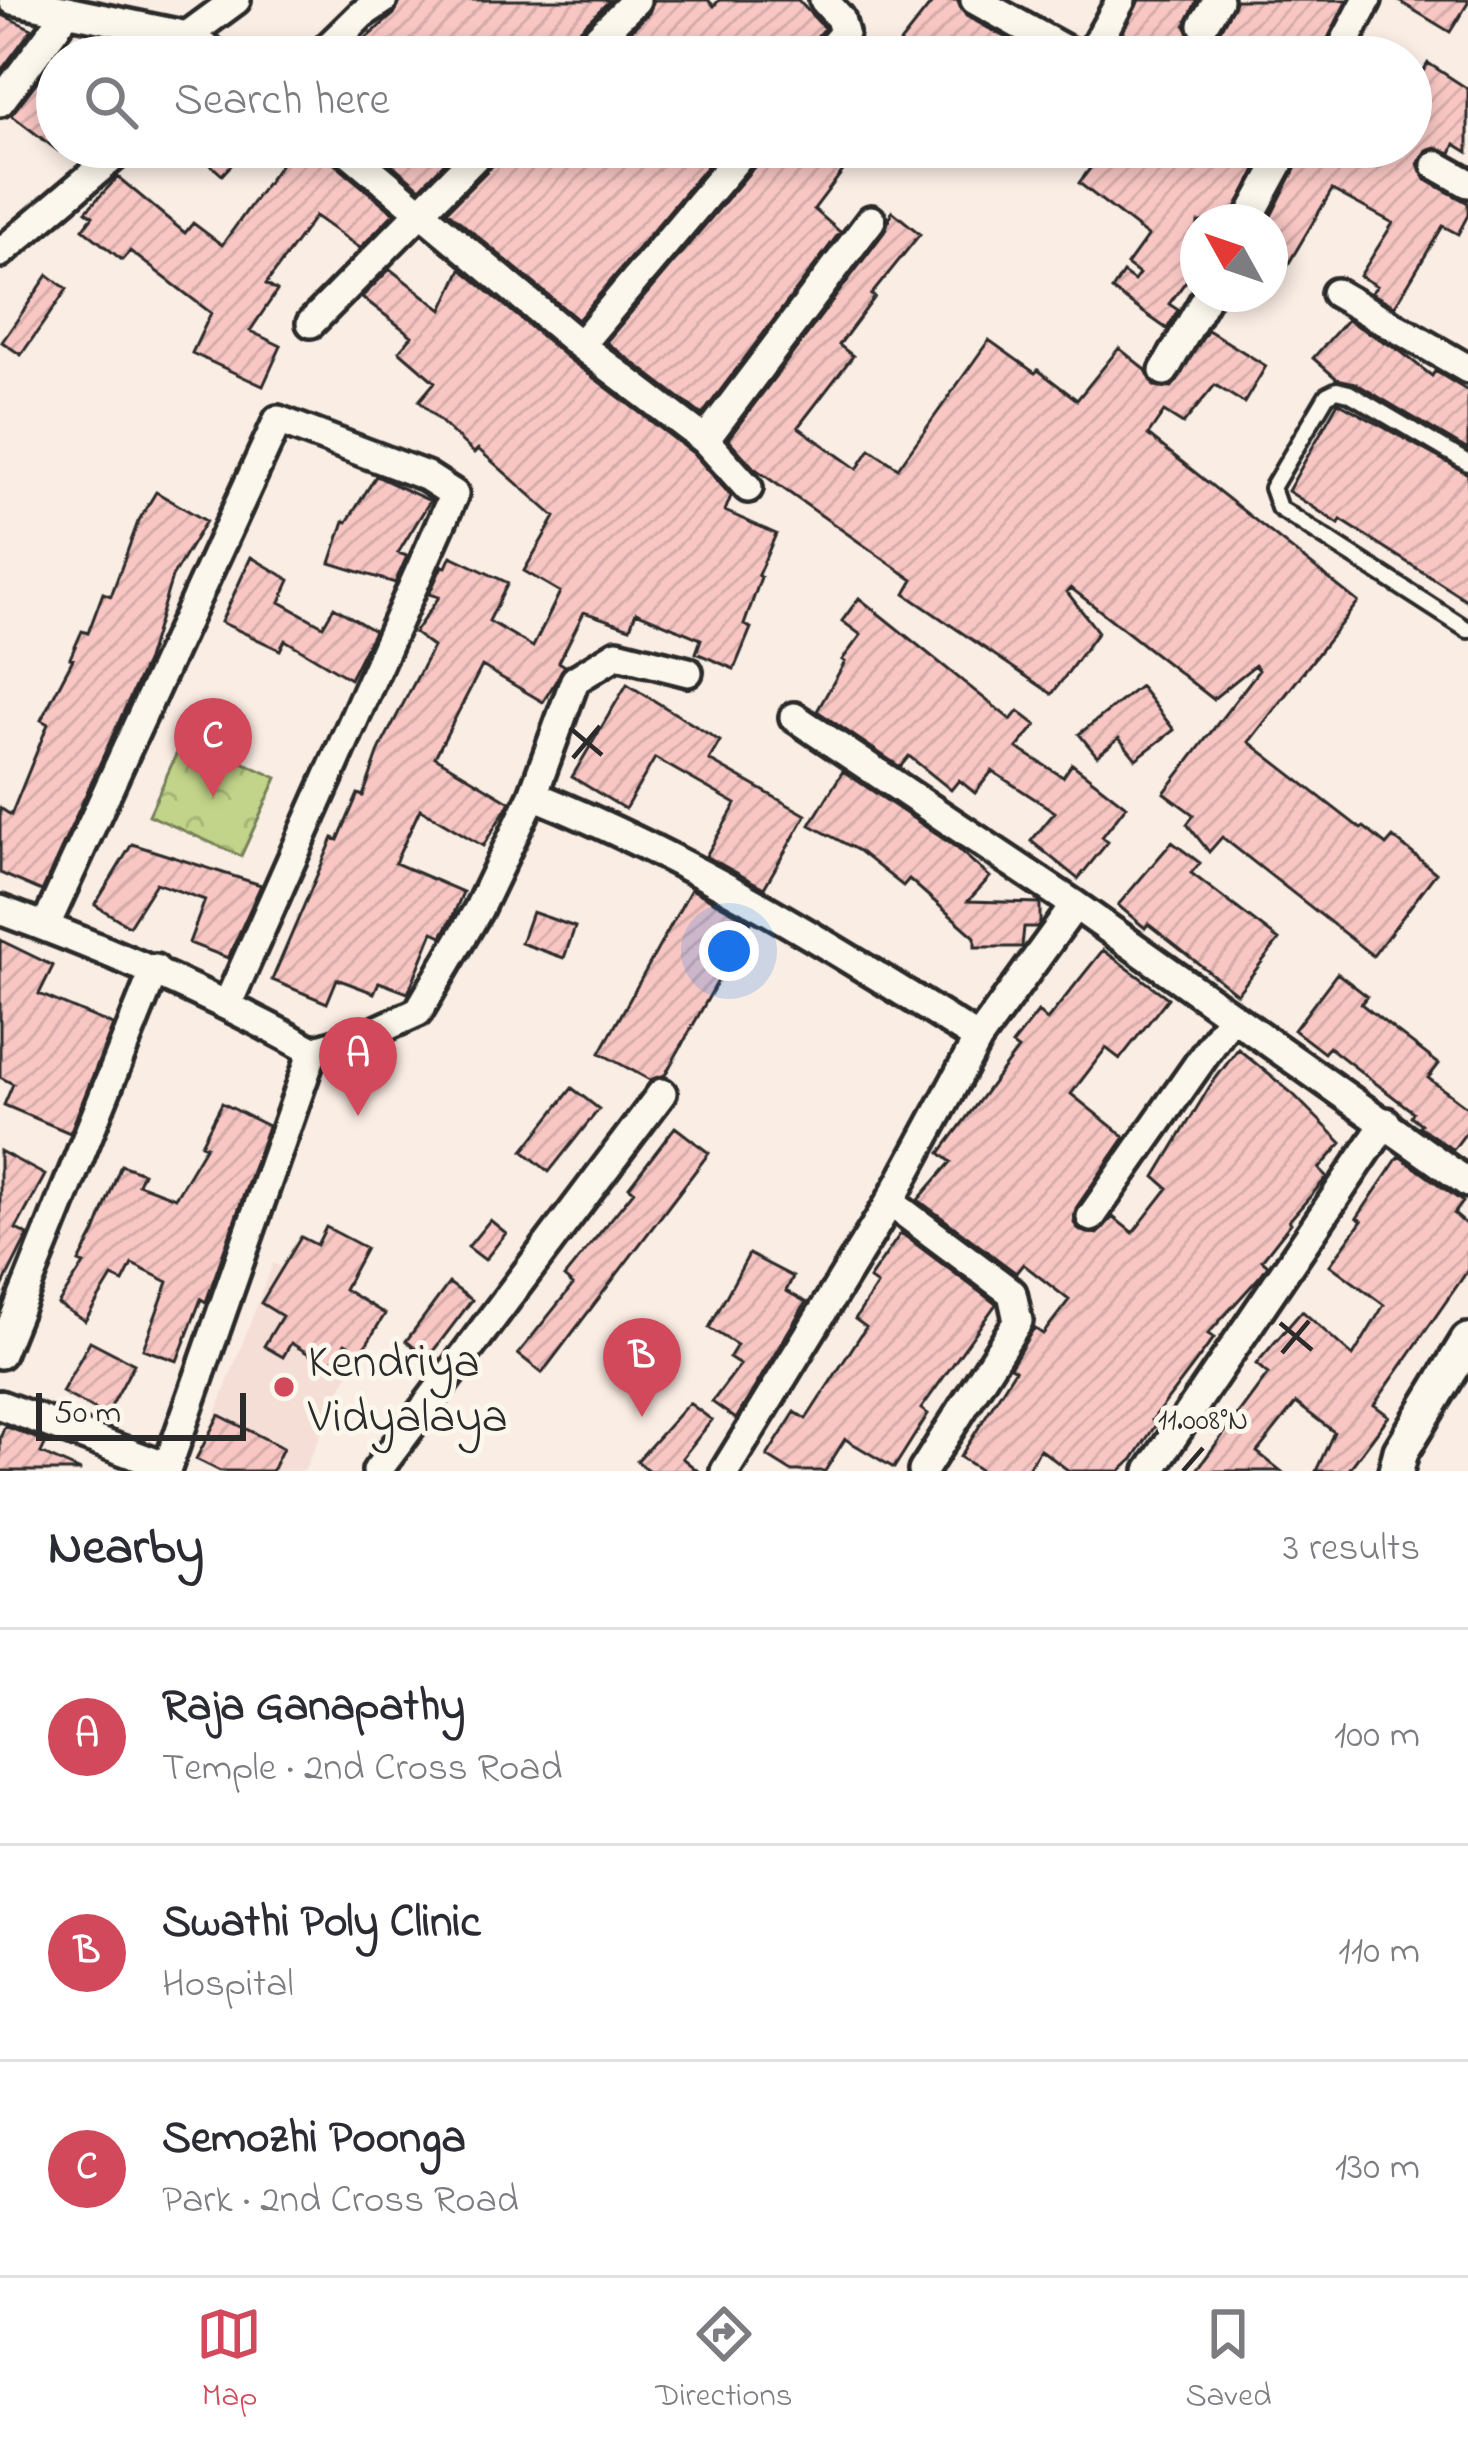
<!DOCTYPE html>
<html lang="en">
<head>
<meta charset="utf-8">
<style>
  body { margin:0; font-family:"Indie Flower",sans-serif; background:#f2f2f3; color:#2b2b33 }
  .compass { position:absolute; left:1180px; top:204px; width:108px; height:108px; border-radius:50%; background:#fff; box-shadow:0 6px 18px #0003; rotate:310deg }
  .scale { position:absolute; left:36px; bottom:30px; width:210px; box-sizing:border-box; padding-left:12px; border:6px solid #2b2b2b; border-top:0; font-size:33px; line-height:42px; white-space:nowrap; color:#2b2b2b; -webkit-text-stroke:9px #fbf7ec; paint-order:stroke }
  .you { position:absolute; left:729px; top:951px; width:42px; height:42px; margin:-30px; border:9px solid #fff; border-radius:50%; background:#1a73e8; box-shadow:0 0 0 18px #1a73e833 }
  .badge { display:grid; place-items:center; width:78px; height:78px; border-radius:50%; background:#d1495b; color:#fff; font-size:39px; font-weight:700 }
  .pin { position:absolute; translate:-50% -99px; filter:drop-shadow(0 3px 6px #0008) }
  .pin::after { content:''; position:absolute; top:63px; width:42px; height:36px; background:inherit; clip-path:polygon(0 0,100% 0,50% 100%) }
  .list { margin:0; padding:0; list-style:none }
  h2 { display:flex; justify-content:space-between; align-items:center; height:156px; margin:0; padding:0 48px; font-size:51px }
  h2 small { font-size:39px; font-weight:400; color:#7c7c81 }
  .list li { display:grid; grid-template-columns:78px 1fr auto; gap:36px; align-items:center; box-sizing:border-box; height:216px; padding:0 48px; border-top:3px solid #e1e1e2 }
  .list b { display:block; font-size:45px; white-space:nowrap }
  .list p { margin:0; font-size:39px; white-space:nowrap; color:#7c7c81 }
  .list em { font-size:39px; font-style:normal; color:#7c7c81 }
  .icon { flex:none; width:66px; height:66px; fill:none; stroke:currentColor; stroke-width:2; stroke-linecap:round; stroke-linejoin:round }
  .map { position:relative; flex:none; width:1468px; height:1471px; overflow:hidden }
  .search { position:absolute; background:#fff; box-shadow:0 6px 18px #0003; left:36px; right:36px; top:36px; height:132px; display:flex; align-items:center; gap:30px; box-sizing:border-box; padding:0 42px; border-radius:66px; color:#7c7c81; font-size:45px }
  .sheet { height:804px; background:#fff }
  nav { display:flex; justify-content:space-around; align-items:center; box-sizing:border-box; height:168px; border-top:3px solid #e1e1e2; background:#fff; font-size:33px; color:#7c7c81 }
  nav a { display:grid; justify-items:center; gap:6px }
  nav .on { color:#d1495b }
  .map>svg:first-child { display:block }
  .built { fill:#f5ded6 }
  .forest { fill:url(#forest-crowns); stroke:#76805a; stroke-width:3 }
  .building { fill:url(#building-hatch); stroke:#2b2b2b; stroke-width:3 }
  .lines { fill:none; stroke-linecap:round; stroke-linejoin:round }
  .service-casing { stroke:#2b2b2b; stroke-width:22 }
  .minor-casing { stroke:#2b2b2b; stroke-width:36 }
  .tertiary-casing { stroke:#2b2b2b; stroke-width:42 }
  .service { stroke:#fbf7ec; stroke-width:14 }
  .minor { stroke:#fbf7ec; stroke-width:27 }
  .tertiary { stroke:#fbf7ec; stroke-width:33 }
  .ticks { fill:none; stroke:#2b2b2b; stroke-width:4.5 }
  .poi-dot { fill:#d1495b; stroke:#fbf7ec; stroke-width:4.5 }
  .labels { text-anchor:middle; stroke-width:10; stroke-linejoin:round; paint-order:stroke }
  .poi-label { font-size:48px; fill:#2b2b2b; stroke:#fbf7ec; text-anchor:start }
  .ticks-label { font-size:30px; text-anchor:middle; fill:#2b2b2b; stroke:#fbf7ec; stroke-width:10; stroke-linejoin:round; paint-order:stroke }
</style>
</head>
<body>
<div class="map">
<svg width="1468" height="1471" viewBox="0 0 1468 1471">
  <defs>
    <pattern id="forest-crowns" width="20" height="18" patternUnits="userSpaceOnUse" patternTransform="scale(3)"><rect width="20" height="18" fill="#c2d489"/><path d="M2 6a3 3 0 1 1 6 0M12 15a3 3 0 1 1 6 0" fill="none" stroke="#a7b676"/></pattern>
    <pattern id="building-hatch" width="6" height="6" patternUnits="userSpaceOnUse" patternTransform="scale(3)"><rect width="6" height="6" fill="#f8c7c4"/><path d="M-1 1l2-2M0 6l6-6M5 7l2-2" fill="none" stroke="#d5aba9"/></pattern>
  </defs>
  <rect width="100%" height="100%" fill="#faede4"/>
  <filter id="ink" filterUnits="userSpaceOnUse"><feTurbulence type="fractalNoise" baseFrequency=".00833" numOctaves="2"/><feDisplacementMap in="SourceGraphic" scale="24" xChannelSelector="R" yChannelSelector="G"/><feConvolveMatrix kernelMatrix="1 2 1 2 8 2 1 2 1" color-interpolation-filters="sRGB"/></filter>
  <g filter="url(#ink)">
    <path class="built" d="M273 1263 375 1315 304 1471H226L198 1460Z"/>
    <path class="forest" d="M189 726 242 749 238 760 277 778 241 856 149 815Z"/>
    <path class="building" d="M401 0H610L565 44 560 57H344L394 14Z
      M654 0H708L714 6 719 0H798L824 28 809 46 805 57H604L649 13Z
      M934 0H957L966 16 1041 57H918L900 43Z
      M1139 0H1197L1185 26 1193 40 1204 43 1218 34 1236 0H1347L1319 57H1110Z
      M1397 0H1468V3L1450 32Z
      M0 14 32 29 0 72Z
      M53 61 57 64V150L11 115Z
      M1428 63 1468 89V152L1455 144 1451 153 1435 147 1426 150 1418 164 1426 180 1468 203V215L1458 234 1443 226 1395 306 1371 293 1377 286 1360 276 1393 223 1332 190 1286 268 1270 259 1268 222 1306 147H1411V91Z
      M191 147H248L222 175Z
      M293 147H325L331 161 394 213 360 248 315 216 266 284 277 291 250 331 281 346 263 386 192 353 211 313 130 251 122 260 83 229 93 216 86 211 118 177 185 233 193 223 222 245Z
      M371 147H460L420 188Z
      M503 147H723L578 320 447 211 498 160Z
      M765 147H861L814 209 840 232 702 415 606 342 761 159Z
      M1106 147 1267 148 1229 222H1198V265L1169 304 1178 310 1167 329 1112 290 1123 273 1134 281 1139 274 1127 265 1148 236 1079 183Z
      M892 211 920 234 871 295 875 297 839 345 853 356 798 427 857 469 870 449 898 468 989 340 1035 373 1038 370 1077 400 1119 348 1146 370 1154 386 1172 387 1208 330 1266 366 1244 403 1215 385 1183 424 1164 412 1148 435 1358 602 1249 742 1361 829 1364 827 1386 845 1393 837 1436 873 1373 956 1222 837 1209 852 1187 824 1194 815 1164 793 1259 670 1255 665 1213 699 1071 588 1067 592 1098 632 1052 694 905 594 913 580 754 468 728 439 885 231Z
      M390 269 442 310 461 269 569 359 693 453 731 496 725 511 776 534 758 575 761 577 744 625 751 628 734 669 696 653 701 639 636 612 630 628 584 612 559 662 565 666 543 702 482 666 435 757 510 802 483 846 420 809 395 863 463 892 452 918 442 936 433 932 408 993 379 982 374 993 337 979 327 1003 272 980 333 838 338 840 358 794 363 796 380 748 433 647 414 633 439 597 429 594 442 566 446 567 451 556 508 583 489 621 533 647 560 592 524 571 555 517 478 449 474 453 419 401 435 382 399 351 412 336 362 297Z
      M48 275 67 289 21 355 2 342Z
      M1347 320 1400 351 1432 376 1435 371 1468 391V450L1355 383 1337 379 1313 358Z
      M1338 402 1468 474V601L1341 520 1339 524 1288 491Z
      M376 476 430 501 398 553 407 556 395 583 330 563 344 521 347 522Z
      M156 492 206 521 172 577 147 660 42 891 0 873V808L11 815 48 724 41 720 73 659 70 658 82 631 88 633 103 593 111 596 138 522Z
      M251 557 290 580 280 602 323 626 334 607 374 631 350 679 285 640 280 650 221 622Z
      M859 598 1011 720 1018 711 1036 725 1017 748 1063 777 1072 764 1126 806 1102 837 1108 842 1078 879 1031 841 1055 812 992 771 975 793 959 780 951 790 909 756 900 767 817 711 845 662 842 660 861 635 842 621Z
      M627 684 720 741 709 760 806 815 764 888 706 856 736 804 655 758 625 809 572 777Z
      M1140 686 1174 730 1136 759 1119 738 1097 756 1079 734Z
      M843 771 957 848 990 877 968 901 1040 903V923L1037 927H1024L1022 947H975V937L909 879 903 886 859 851 810 825Z
      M1172 842 1200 863 1191 873 1279 940 1237 994 1148 924 1145 928 1118 905Z
      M132 844 261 885 228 958 189 943 205 900 156 883 129 926 95 905Z
      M691 889 751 922 665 1075 650 1080 600 1053Z
      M532 912 575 927 564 958 521 943Z
      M0 940 53 966 39 994 113 1025 70 1133 4 1105 13 1084 0 1077Z
      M1103 950 1168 998 1120 1059 1106 1048 1071 1094 1125 1137 1076 1208 1074 1223 1080 1231 1097 1234 1113 1217 1133 1233 1168 1188 1155 1177 1210 1086 1238 1049 1293 1094 1342 1143 1319 1169 1327 1177 1289 1221 1291 1223 1262 1260 1268 1265 1261 1275 1208 1334 1214 1338 1152 1420 1157 1423 1133 1459 1120 1471H1069L1040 1449 1026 1471H982L960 1457 1015 1370 1010 1367 1034 1328 1043 1334 1069 1300 1023 1264 1016 1273 918 1200 951 1162 940 1153 1018 1049 1012 1045 1038 1012 1047 1020Z
      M1337 973 1367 996 1361 1004 1439 1064 1428 1078 1468 1108V1130L1453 1150 1419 1126 1421 1124 1411 1116 1413 1112 1329 1047 1324 1053 1294 1030Z
      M572 1088 599 1109 549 1172 523 1151Z
      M222 1103 268 1126 206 1302 201 1299 177 1361 143 1349 168 1282 132 1264 123 1282 112 1277 85 1321 58 1304 84 1264 79 1262 95 1232 121 1165 143 1173 138 1184 175 1198 206 1146 201 1144Z
      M675 1127 709 1153 542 1373 518 1354 573 1285 564 1277 634 1191 629 1187Z
      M0 1151 45 1175 16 1229 28 1235 0 1291Z
      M1399 1156 1463 1202 1454 1214 1468 1226V1270L1374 1405 1389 1416 1348 1471H1316L1334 1432 1296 1403 1257 1452 1281 1471H1196L1268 1374 1256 1364 1302 1311 1353 1356 1384 1305 1330 1265 1362 1221 1357 1218Z
      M490 1220 506 1233 485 1260 468 1247Z
      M326 1227 366 1248 344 1289 385 1314 361 1353 345 1343 330 1367 291 1343 283 1357 264 1346 282 1316 261 1303 301 1237 317 1245Z
      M901 1233 996 1304 921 1409 928 1414 894 1468 845 1439 825 1471H791L767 1456 795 1412 806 1419 866 1327 855 1319 877 1285 869 1279Z
      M749 1254 793 1277 786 1291 806 1302 736 1419 712 1402 740 1365 729 1358 737 1345 709 1328Z
      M449 1283 472 1300 428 1358 406 1341Z
      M90 1341 134 1364 106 1416 62 1392Z
      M689 1403 712 1420 682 1458 698 1471H649L637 1461Z
      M219 1415 283 1448 272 1471H220L196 1459Z
      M5 1426 46 1442 41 1453 81 1471H0V1438Z"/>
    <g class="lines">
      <defs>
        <path id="service" d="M1468 463 1349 393 1337 390 1327 395 1272 488 1279 508 1468 630"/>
        <path id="minor" d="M13 0 187 36 220 57
          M975 0 1078 57
          M1203 25 1218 0
          M187 36 236 0
          M318 57 362 14 383 0
          M578 57 636 0
          M823 57 844 33 840 18 824 0
          M1089 57 1121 0
          M1337 57 1367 0
          M0 102 68 11
          M343 147 580 345 705 440 748 488
          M1436 165 1468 183
          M1247 222 1288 147
          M0 253 125 147
          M1336 293 1468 369
          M311 323 485 147
          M580 345 747 147
          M1164 371 1208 294
          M705 440 871 220
          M533 795C692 859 834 948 978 1039L1075 905 794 717
          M1075 905 1468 1183
          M0 910C109 950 212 994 313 1051L166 1471
          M45 927 278 420 426 476 454 494 228 1003
          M313 1051 372 1033 418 1012 478 910 533 795 575 680 617 654 688 672
          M890 1202 1012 1293 1018 1321 923 1471
          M1091 1217 1232 1016
          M0 1354 155 969
          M0 1405 167 1467
          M377 1471 662 1093
          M725 1471 890 1202 978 1039
          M1150 1471 1386 1122"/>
        <path id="tertiary" d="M1396 1471 1401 1451 1468 1341"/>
      </defs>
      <use href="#service" class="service-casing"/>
      <use href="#minor" class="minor-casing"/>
      <use href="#tertiary" class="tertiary-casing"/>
      <use href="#service" class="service"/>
      <use href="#minor" class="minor"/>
      <use href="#tertiary" class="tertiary"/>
    </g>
  </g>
  <path class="ticks" d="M570 728 602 755M573 758 600 726M1280 1323 1312 1350M1282 1353 1309 1321M1183 1471 1203 1448"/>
  <circle class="poi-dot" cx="284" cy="1387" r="12"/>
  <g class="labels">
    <g class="poi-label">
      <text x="308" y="1376">Kendriya<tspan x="308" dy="55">Vidyalaya</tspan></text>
    </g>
  </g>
  <g class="ticks-label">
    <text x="1203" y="1429">11.008°N</text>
  </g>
</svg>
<svg class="compass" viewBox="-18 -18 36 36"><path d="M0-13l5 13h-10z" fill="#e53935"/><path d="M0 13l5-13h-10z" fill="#7c7c81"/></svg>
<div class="scale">50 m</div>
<div class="you"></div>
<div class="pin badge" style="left:358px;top:1116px">A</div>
<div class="pin badge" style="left:642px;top:1417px">B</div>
<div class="pin badge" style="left:213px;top:797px">C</div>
<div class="search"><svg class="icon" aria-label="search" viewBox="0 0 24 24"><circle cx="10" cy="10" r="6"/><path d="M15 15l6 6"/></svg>Search here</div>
</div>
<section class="sheet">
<h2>Nearby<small>3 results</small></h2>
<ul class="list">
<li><span class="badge">A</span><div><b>Raja Ganapathy</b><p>Temple · 2nd Cross Road</p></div><em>100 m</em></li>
<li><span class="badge">B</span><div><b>Swathi Poly Clinic</b><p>Hospital</p></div><em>110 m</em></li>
<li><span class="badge">C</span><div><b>Semozhi Poonga</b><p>Park · 2nd Cross Road</p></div><em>130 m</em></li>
</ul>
</section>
<nav>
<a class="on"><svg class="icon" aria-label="map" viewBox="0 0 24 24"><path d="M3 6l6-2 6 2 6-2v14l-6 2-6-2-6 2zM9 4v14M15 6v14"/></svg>Map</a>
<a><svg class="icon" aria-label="directions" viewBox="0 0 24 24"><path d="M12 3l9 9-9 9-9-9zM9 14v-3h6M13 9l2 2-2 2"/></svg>Directions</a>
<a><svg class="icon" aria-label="saved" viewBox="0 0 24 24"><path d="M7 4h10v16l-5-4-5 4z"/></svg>Saved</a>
</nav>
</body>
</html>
